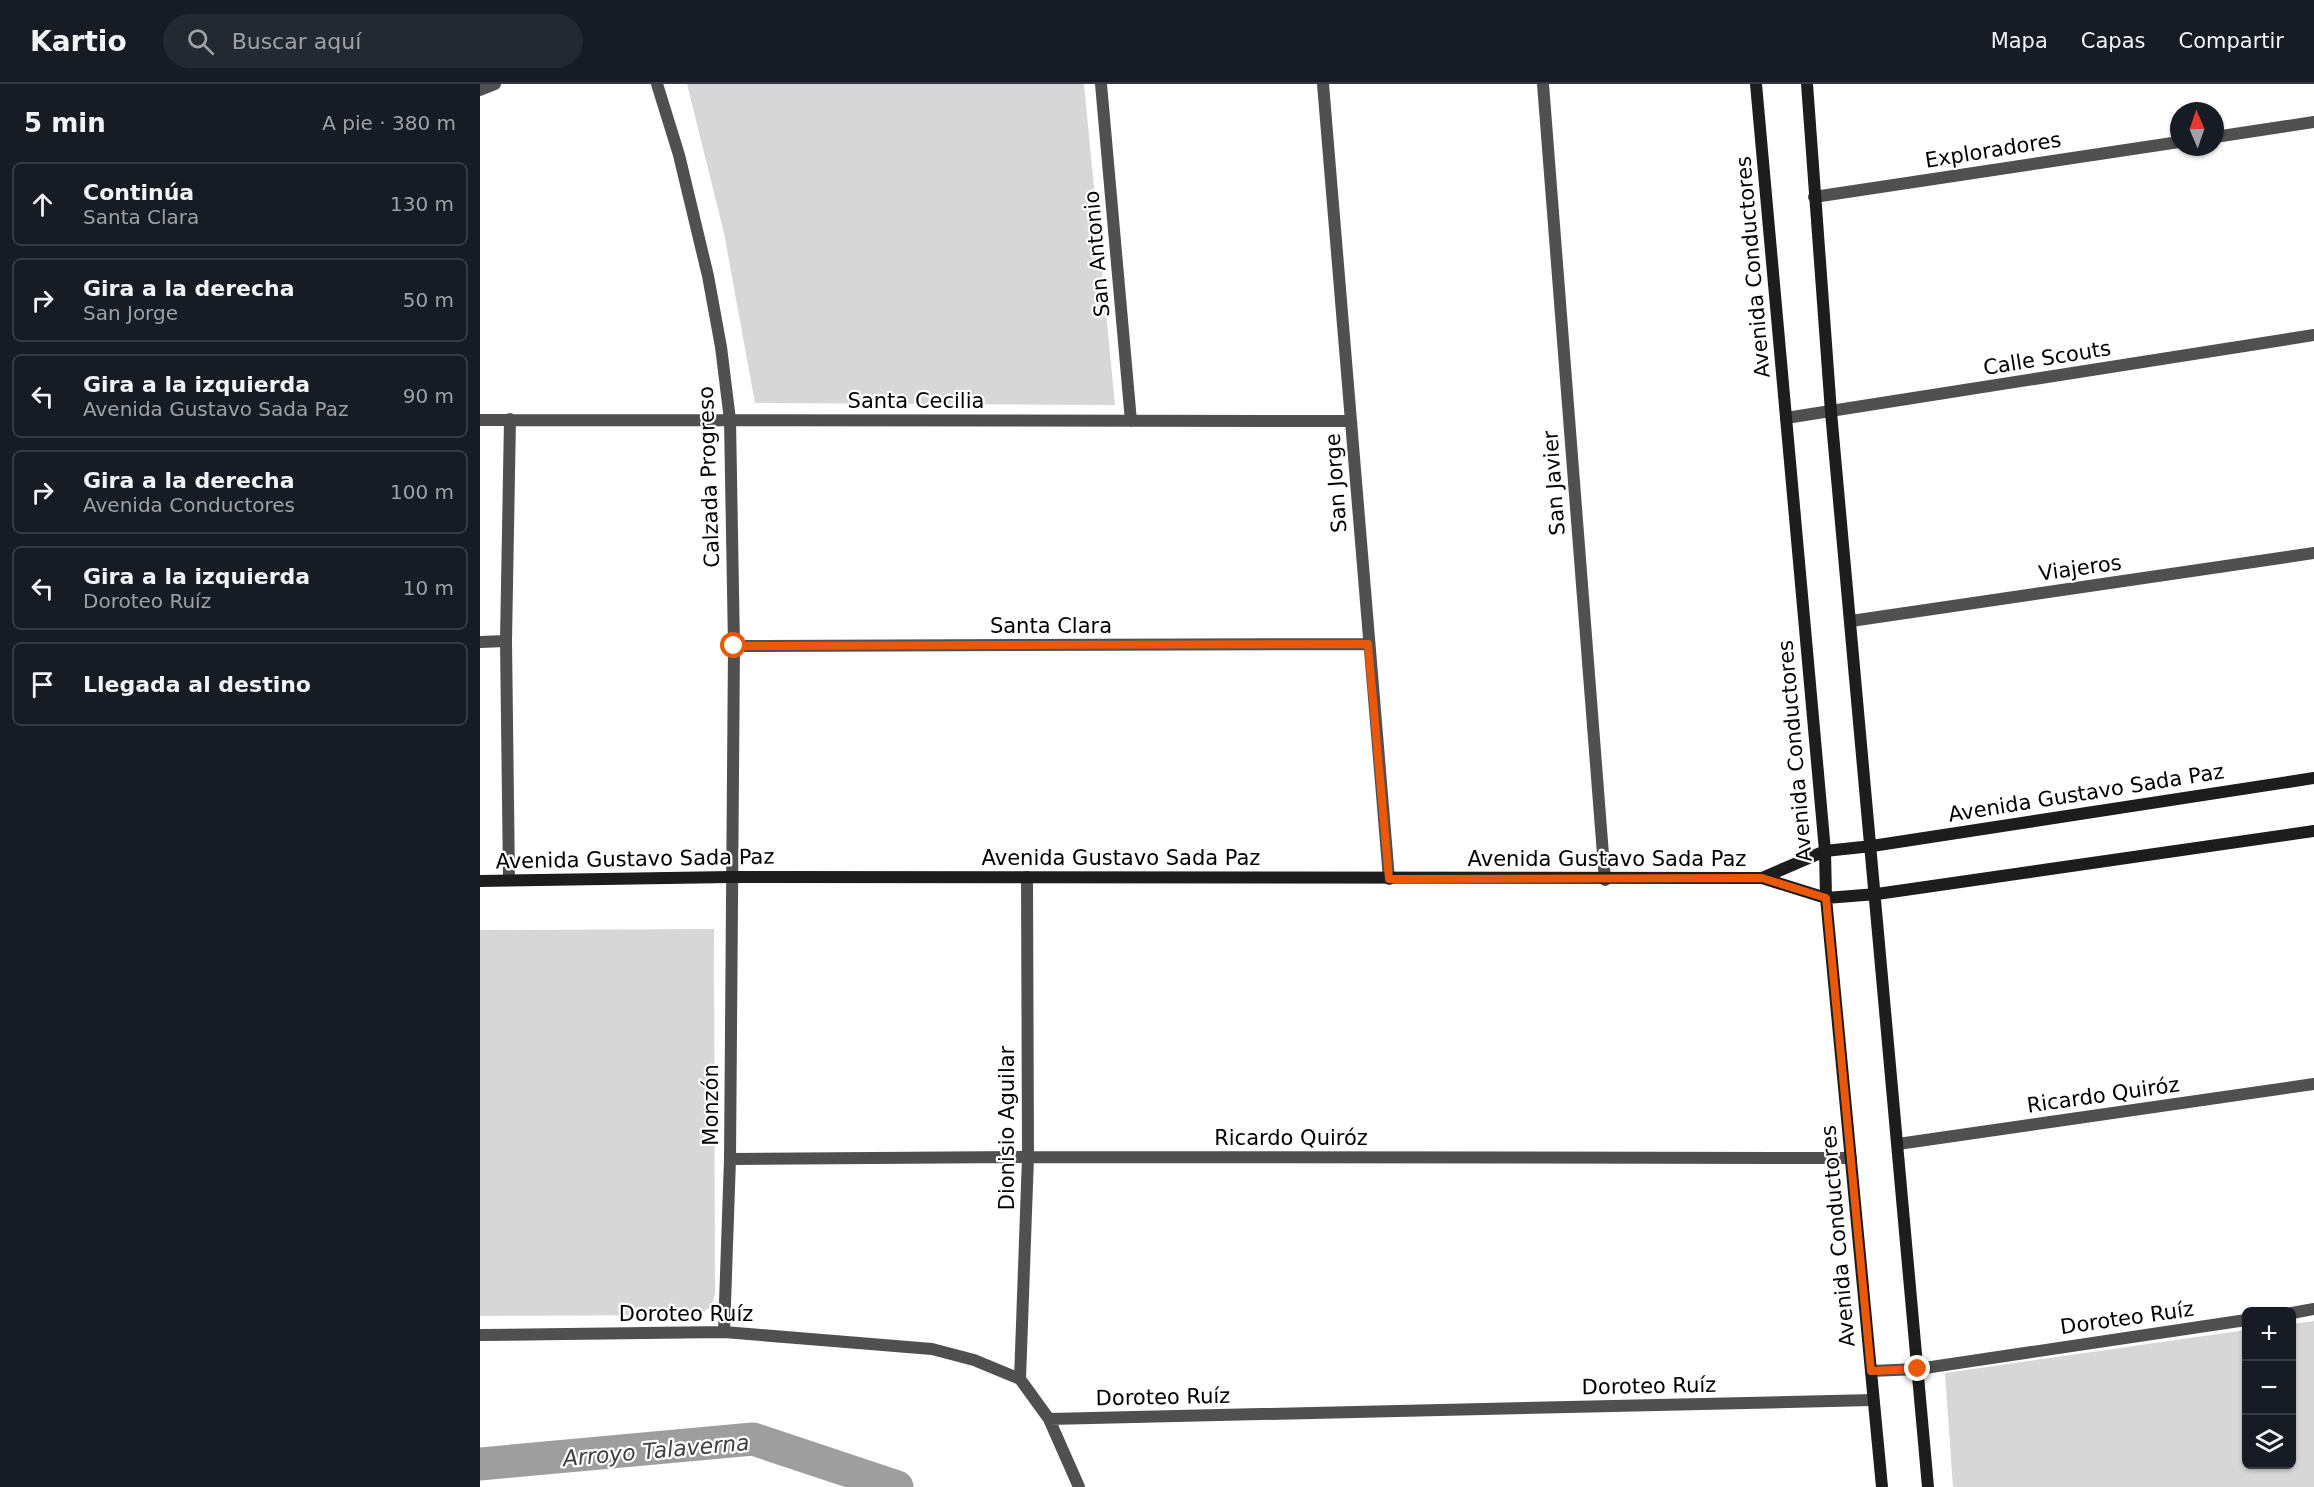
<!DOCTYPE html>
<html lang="es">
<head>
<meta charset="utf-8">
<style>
  body { margin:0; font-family:"DejaVu Sans",sans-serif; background:#242831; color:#f1f3f6 }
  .controls { position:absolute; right:18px; bottom:18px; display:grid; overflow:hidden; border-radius:9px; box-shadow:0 2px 4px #0004 }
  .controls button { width:54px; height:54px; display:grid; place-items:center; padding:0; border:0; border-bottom:2px solid #363941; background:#171b24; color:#f1f3f6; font:30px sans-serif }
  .compass { position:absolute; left:1690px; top:18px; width:54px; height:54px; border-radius:50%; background:#171b24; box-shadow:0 2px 4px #0004; rotate:358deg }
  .stop { position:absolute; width:18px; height:18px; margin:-14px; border:4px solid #ea580c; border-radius:50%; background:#fff }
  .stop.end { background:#ea580c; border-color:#fff; box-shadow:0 2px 6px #0008 }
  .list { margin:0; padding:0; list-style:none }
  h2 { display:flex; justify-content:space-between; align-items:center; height:78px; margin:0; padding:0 24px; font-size:26px }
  h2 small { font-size:20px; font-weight:400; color:#9ea1a6 }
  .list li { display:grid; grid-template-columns:39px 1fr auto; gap:18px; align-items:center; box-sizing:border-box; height:84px; margin:0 12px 12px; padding:0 12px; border:2px solid #363941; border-radius:9px }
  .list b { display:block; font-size:22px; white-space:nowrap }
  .list p { margin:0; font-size:20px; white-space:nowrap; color:#9ea1a6 }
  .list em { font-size:20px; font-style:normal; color:#9ea1a6 }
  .icon { flex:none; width:33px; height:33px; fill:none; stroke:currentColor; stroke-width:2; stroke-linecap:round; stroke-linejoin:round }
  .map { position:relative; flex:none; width:1834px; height:1403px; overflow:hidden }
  header { display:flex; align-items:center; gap:36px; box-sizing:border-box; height:84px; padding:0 30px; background:#171b24; border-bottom:2px solid #363941 }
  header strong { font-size:28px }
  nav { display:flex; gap:33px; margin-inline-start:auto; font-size:21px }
  .search { width:420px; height:54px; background:#242831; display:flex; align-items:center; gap:15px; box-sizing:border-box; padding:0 21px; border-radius:33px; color:#9ea1a6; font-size:22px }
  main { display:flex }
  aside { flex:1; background:#171b24 }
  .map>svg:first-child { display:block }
  .green { fill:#d7d7d7 }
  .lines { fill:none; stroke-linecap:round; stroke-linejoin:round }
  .canal { stroke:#9e9e9e; stroke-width:33 }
  .street { stroke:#505050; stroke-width:12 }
  .secondary { stroke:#1d1d1d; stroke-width:12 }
  .route { stroke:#ea580c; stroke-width:8 }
  .labels { text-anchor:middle; stroke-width:4.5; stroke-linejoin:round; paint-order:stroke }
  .street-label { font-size:21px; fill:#000; stroke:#fff }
  .water-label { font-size:22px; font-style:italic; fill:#3f3f3f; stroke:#fff }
</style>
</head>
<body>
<header>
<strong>Kartio</strong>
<div class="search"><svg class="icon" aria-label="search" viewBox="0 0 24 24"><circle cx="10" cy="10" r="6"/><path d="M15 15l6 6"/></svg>Buscar aquí</div>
<nav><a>Mapa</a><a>Capas</a><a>Compartir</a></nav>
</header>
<main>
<aside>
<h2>5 min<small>A pie · 380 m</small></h2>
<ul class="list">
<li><svg class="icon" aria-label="ahead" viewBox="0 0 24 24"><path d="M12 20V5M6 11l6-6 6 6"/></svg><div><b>Continúa</b><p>Santa Clara</p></div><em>130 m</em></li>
<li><svg class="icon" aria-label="right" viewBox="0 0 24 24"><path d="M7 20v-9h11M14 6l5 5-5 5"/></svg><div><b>Gira a la derecha</b><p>San Jorge</p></div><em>50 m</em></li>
<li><svg class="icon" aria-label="left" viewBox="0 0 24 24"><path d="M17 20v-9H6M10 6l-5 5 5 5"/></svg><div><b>Gira a la izquierda</b><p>Avenida Gustavo Sada Paz</p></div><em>90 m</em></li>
<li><svg class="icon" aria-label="right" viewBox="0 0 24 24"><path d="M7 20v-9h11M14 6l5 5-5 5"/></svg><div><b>Gira a la derecha</b><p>Avenida Conductores</p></div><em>100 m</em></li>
<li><svg class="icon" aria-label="left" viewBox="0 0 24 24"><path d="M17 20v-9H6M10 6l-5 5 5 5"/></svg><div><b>Gira a la izquierda</b><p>Doroteo Ruíz</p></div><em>10 m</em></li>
<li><svg class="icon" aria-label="arrive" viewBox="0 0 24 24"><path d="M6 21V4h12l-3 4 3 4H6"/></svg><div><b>Llegada al destino</b></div></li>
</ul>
</aside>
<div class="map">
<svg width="1834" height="1403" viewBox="0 0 1834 1403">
  <rect width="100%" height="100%" fill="#fff"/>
  <path class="green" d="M207 0H604L635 321 275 319 244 149Z
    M234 845 235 1210 231 1223 218 1231 0 1232V846Z
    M1834 1237V1403H1473L1465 1289 1766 1246V1380H1812V1240Z"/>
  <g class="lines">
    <path class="canal" d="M0 1380 273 1355 417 1403"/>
    <path class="street" d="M177 0 199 71 228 192 241 263 250 336 254 562 250 1075 244 1248
      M621 0 651 337
      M843 0 909 795
      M1063 0 1125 796
      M0 6 15 0
      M1735 53 1834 38
      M1334 113 1699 58
      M1306 334 1834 251
      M0 336 871 337
      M1371 537 1834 469
      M0 558 26 557
      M254 562 888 560
      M29 796 26 557 30 335
      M1418 1060 1834 1000
      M250 1075 548 1073 1371 1074
      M1812 1229 1834 1225
      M0 1251 244 1248 452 1265 494 1276 540 1295 569 1335 1393 1316
      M1391 1287 1438 1285 1766 1236
      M540 1295 548 1073 547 793
      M569 1335 599 1403"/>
    <path class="secondary" d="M1276 0 1345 767 1346 814 1402 1403
      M1327 0 1351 328 1448 1403
      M1282 794 1345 767 1392 762 1834 694
      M0 797 251 793 1282 794 1346 814 1397 810 1834 747"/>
  </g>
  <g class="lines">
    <path class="route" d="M254 562 888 560 909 795 1282 794 1346 814 1391 1287 1438 1285"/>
  </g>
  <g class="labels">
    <g class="street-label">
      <text transform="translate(1513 66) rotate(-9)" y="7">Exploradores</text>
      <text transform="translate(617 170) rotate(-95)" y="7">San Antonio</text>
      <text transform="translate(1273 183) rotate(-95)" y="7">Avenida Conductores</text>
      <text transform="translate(1567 274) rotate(-9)" y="7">Calle Scouts</text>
      <text x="436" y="324">Santa Cecilia</text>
      <text transform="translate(229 393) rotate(-92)" y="7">Calzada Progreso</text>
      <text transform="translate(856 399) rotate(-94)" y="7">San Jorge</text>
      <text transform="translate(1074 399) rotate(-94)" y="7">San Javier</text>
      <text transform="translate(1600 484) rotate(-8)" y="7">Viajeros</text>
      <text x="571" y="549">Santa Clara</text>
      <text transform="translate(1315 667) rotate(-95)" y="7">Avenida Conductores</text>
      <text transform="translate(1606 709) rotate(-9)" y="7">Avenida Gustavo Sada Paz</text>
      <text x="641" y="781">Avenida Gustavo Sada Paz</text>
      <text transform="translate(155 775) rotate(-1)" y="7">Avenida Gustavo Sada Paz</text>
      <text x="1127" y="782">Avenida Gustavo Sada Paz</text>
      <text transform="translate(1623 1011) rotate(-8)" y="7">Ricardo Quiróz</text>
      <text transform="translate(231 1021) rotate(-90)" y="7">Monzón</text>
      <text transform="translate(527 1044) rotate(-90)" y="7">Dionisio Aguilar</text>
      <text x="811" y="1061">Ricardo Quiróz</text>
      <text transform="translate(1358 1152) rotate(-95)" y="7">Avenida Conductores</text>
      <text x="206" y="1237">Doroteo Ruíz</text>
      <text transform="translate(1647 1234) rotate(-8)" y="7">Doroteo Ruíz</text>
      <text transform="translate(1169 1302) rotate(-1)" y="7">Doroteo Ruíz</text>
      <text transform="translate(683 1313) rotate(-1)" y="7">Doroteo Ruíz</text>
    </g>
    <g class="water-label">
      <text transform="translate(176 1366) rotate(-5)" y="8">Arroyo Talaverna</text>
    </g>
  </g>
</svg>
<div class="controls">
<button>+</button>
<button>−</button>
<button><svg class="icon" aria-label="layers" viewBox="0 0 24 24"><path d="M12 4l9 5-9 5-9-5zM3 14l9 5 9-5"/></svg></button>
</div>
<svg class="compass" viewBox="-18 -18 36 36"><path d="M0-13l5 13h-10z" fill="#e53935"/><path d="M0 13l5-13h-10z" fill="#9ea1a6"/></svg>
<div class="stop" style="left:254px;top:562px"></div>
<div class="stop end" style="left:1438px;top:1285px"></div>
</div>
</main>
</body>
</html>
